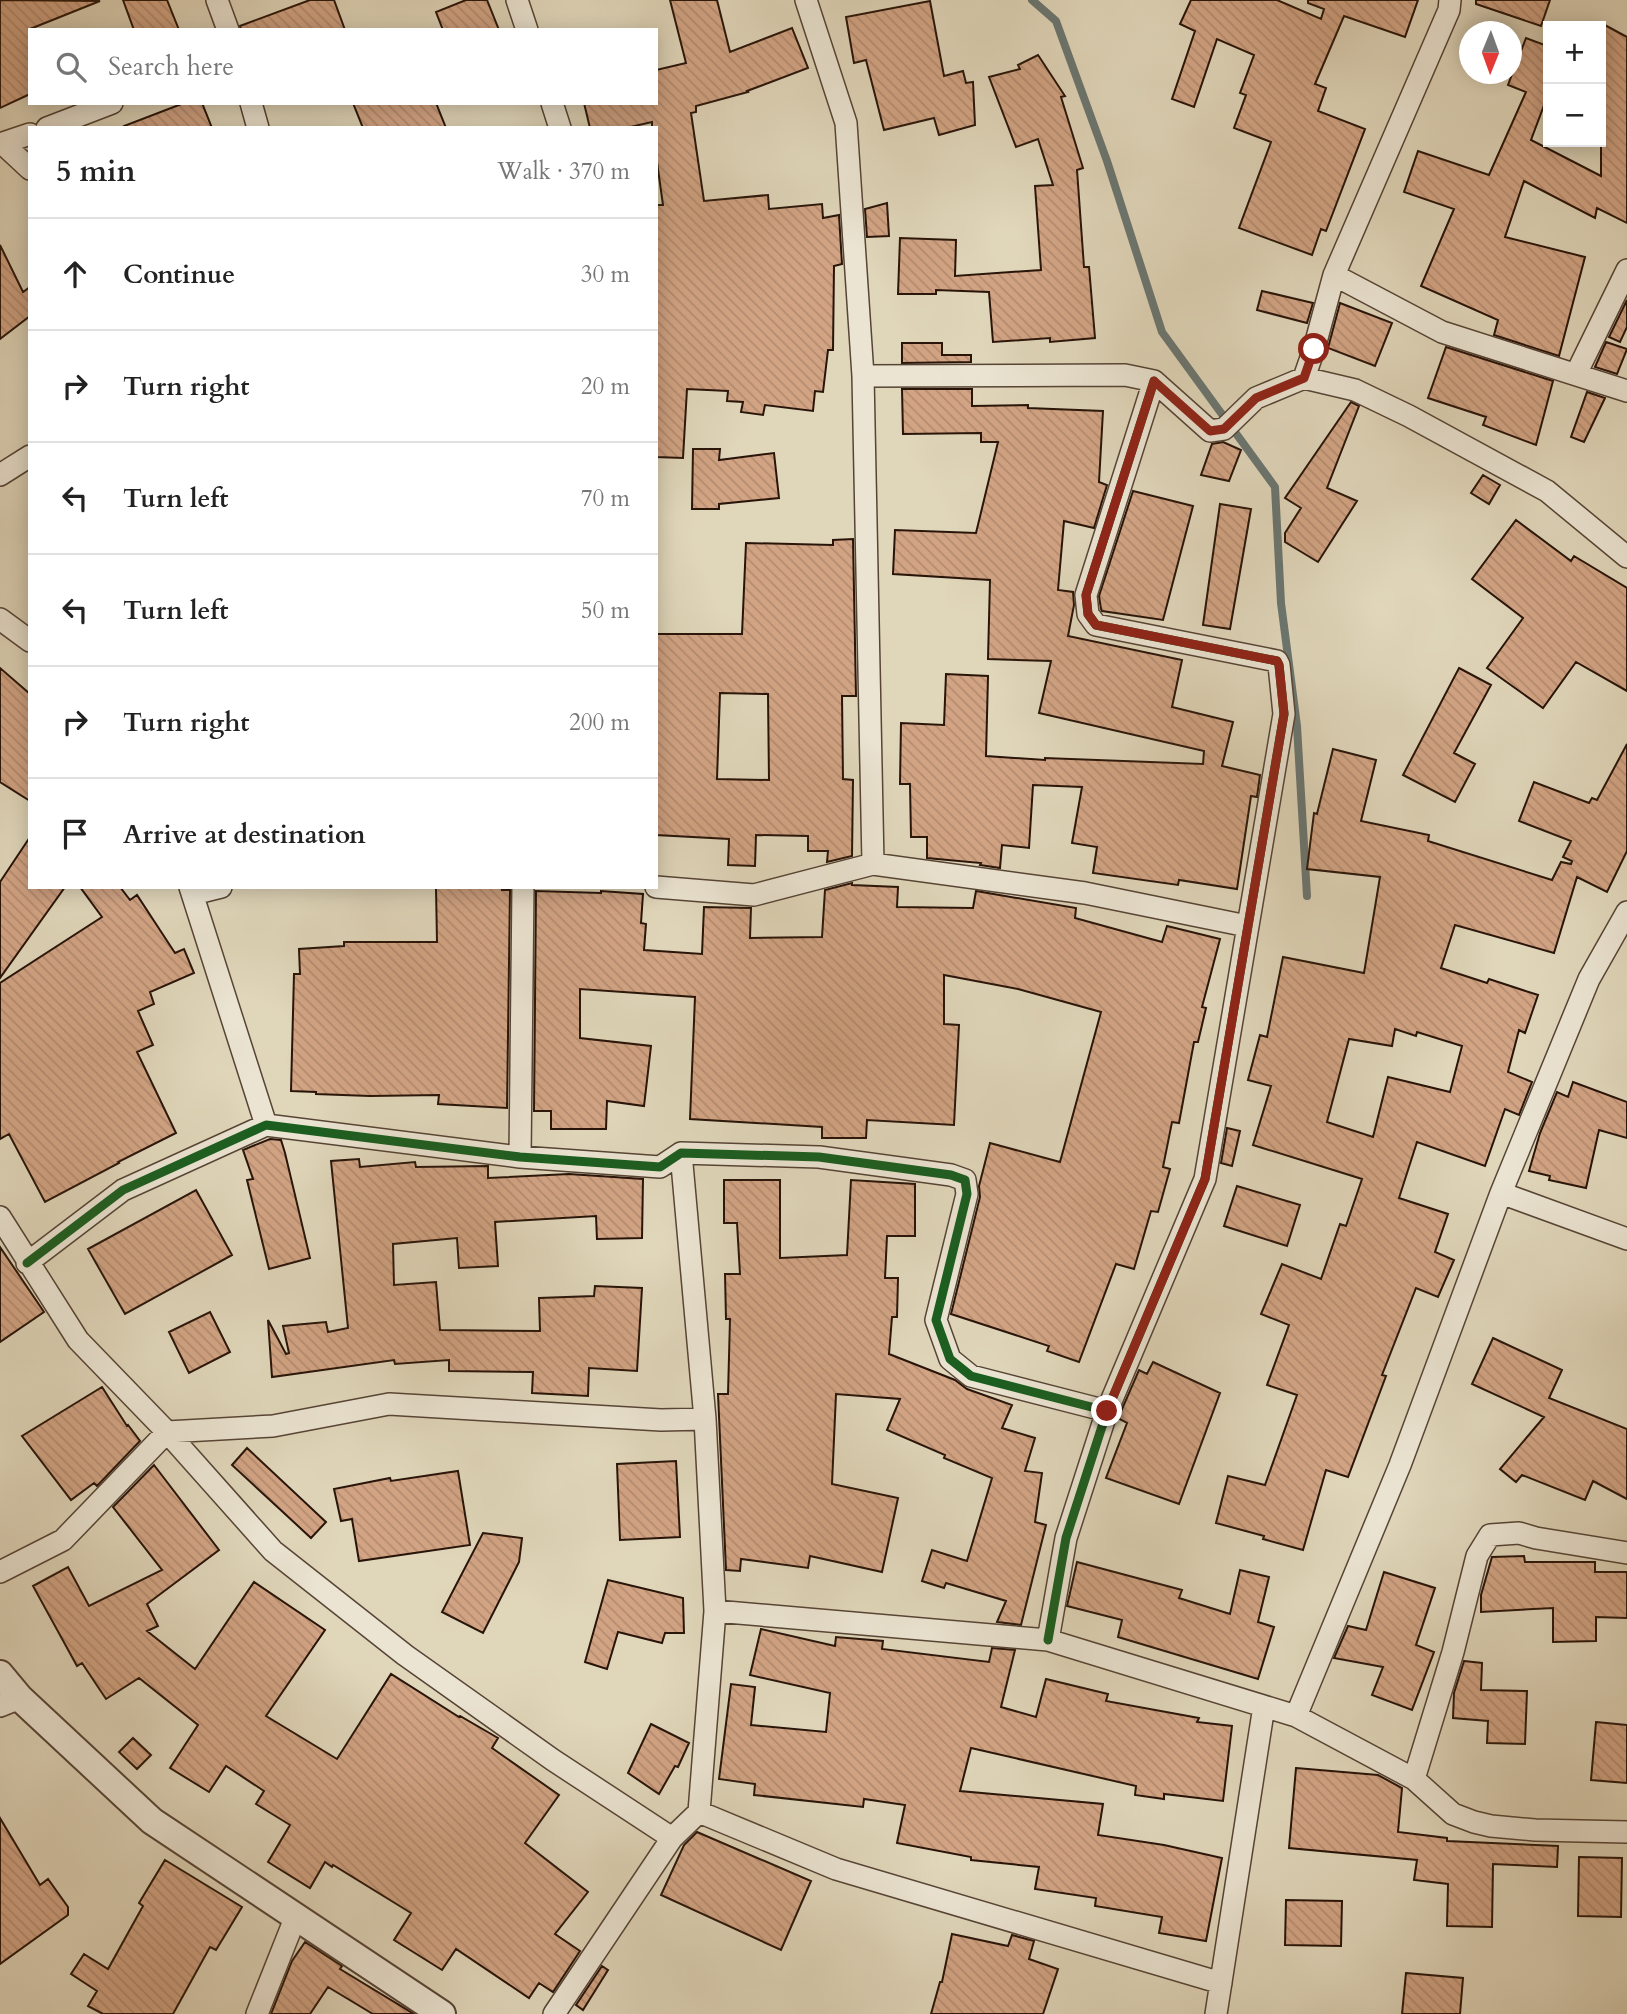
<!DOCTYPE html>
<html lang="en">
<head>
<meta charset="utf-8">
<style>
  body { margin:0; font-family:Cardo,serif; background:#f6f6f6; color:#222 }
  .controls { position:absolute; right:21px; top:21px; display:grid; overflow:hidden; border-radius:0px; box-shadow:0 4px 18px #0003 }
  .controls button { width:63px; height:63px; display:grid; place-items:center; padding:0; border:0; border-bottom:2px solid #e0e0e0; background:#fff; color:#222; font:35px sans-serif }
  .compass { position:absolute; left:1459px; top:21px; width:63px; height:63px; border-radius:50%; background:#fff; box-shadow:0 4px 18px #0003; rotate:181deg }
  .stop { position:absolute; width:21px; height:21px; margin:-16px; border:5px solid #8f2418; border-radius:50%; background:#fff }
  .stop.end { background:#8f2418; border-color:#fff; box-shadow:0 2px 7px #0008 }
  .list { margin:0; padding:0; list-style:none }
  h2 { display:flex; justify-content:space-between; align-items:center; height:91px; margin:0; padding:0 28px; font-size:30px }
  h2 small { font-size:23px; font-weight:400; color:#767676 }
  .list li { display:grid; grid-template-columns:46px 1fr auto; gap:21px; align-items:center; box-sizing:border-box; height:112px; padding:0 28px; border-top:2px solid #e0e0e0 }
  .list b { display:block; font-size:26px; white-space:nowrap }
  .list em { font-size:23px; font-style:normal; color:#767676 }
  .icon { flex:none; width:38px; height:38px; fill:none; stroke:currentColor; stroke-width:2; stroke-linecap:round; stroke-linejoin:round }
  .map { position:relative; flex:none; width:1627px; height:2014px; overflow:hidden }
  .search { position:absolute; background:#fff; box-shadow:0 4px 18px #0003; left:28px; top:28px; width:630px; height:77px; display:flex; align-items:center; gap:18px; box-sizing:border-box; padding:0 24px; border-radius:0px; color:#767676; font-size:26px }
  .panel { position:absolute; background:#fff; box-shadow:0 4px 18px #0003; left:28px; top:126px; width:630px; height:763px; border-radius:0px }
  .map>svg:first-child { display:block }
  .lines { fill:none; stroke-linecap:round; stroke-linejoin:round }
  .stream { stroke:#6a7671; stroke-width:8 }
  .building { fill:url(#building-back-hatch); stroke:#281409; stroke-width:2; fill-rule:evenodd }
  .minor-casing { stroke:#564435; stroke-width:24 }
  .tertiary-casing { stroke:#564435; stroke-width:30 }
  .minor { stroke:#ebe4d2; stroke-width:21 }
  .tertiary { stroke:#ebe4d2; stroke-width:26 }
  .cycleway-casing { stroke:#ebe4d2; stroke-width:13 }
  .cycleway { stroke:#1b5e20; stroke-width:9 }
  .route { stroke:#8f2418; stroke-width:9 }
</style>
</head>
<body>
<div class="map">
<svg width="1627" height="2014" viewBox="0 0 1627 2014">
  <defs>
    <pattern id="building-back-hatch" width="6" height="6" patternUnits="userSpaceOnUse" patternTransform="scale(1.75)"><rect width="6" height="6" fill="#d2a484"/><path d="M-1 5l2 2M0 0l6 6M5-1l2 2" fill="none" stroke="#b48c71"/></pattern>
  </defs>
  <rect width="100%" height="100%" fill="#e0d6ba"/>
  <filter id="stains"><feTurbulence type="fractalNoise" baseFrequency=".00286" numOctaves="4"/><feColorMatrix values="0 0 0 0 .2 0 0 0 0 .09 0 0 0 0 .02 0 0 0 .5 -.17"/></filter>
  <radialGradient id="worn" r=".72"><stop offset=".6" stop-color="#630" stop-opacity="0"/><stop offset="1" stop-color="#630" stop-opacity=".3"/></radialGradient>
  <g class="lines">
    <path class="stream" d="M1032 0 1056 21 1107 161 1162 332 1275 487 1281 603 1297 726 1307 896"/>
  </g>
  <path class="building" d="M0 0 100 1 30 29V94L0 108Z
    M123 0H167L179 30H134Z
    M310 0H334L345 30H241L240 26Z
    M466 0H487L499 30H443L436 12Z
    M670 0H717L730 52 792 28 808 68 747 91 748 92 696 106V112L691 113 704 201 768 195 769 209 822 204 823 218 839 215 842 264 834 266 833 350H828L823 392 815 391 813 411 765 405 763 415 741 412 743 402 727 401 728 391 687 389 683 458 656 457V205H663L656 155V128H652V122L626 128H590L584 103H656V70L686 63Z
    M1191 0H1277L1321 19 1324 9 1308 3V0H1418L1405 37 1344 16 1315 84 1326 88 1318 111 1365 129 1326 231 1321 229 1312 255 1239 228 1271 142 1234 128 1246 95 1240 93 1254 55 1217 39 1194 107 1172 99 1195 31 1180 24Z
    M1476 0H1550L1541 26 1476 4Z
    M930 1 944 76 963 71 966 83 973 82 975 125 939 135 934 118 884 130 866 60 854 63 846 17Z
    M1601 23 1627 37V223L1597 208 1595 218 1524 181 1505 237 1585 257 1559 356 1494 335 1498 320 1421 286 1454 209 1404 192 1418 151 1489 175 1526 92 1508 85 1526 38 1547 46 1548 43V100H1546L1531 140 1601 176Z
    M1038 55 1065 96 1061 97 1083 168 1077 170 1084 267H1089L1095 338 1050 342V338L993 342 989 292 936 290V294H898L900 238 956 240 955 276 1041 270 1035 186 1053 185 1038 139 1016 147 989 77 1020 69 1018 65Z
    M184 103H202L212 128H125L124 126Z
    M353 103H436L446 128H363Z
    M887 203 889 236 867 237 865 209Z
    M0 245 23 292 30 287V316L0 339Z
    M1262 291 1313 303 1307 323 1257 310Z
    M1627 300V327L1620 342 1609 337Z
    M1340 303 1392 323 1375 366 1328 348Z
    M1606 342 1627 349 1617 374 1595 367Z
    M902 343H942V355H971V362L902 363Z
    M1446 347 1553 381 1536 445 1483 425 1486 417 1428 398Z
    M902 389H972V406L1028 405V408L1103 411 1099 482 1107 485 1094 528 1064 521 1058 590 1073 592 1074 605 1068 636 1182 660 1172 707 1233 722 1222 766 1260 775 1257 797 1251 796 1237 889 1179 880 1178 885 1093 873 1097 847 1072 843 1082 787 1033 785 1029 848 1002 845 1000 868 980 865 981 863 927 858V837H911L910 784H900L901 723 944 725 946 674 988 676 986 756 1045 760V758L1203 764 1204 751 1039 713 1051 661 988 659 990 580 893 574 895 530 976 533 998 442H981V433L903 434Z
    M1587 392 1605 398 1584 442 1571 437Z
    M1351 402 1359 406 1327 488 1357 501 1318 562 1285 542V533L1301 508 1285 498Z
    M1223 442 1241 450 1229 481 1201 475 1212 444Z
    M693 449H720L719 460 774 453 779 498 719 504V509H692Z
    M1483 475 1500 485 1489 504 1471 493Z
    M1133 491 1193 506 1163 620 1102 611 1101 609 1099 596Z
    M1220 504 1251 509 1230 629 1203 625Z
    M1516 520 1571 561 1574 556 1627 588V691L1576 662 1543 708 1487 668 1523 618 1472 579Z
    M853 539 856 696H842L843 779 853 780 852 856 827 862 828 851H808V836L756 835 755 866 728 865 729 839 656 835V634H742L746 543 833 545V540ZM720 693 768 694 769 780 717 779Z
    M0 668 30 694V801L0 782Z
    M1459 668 1491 685 1454 753 1475 764 1455 802 1403 775Z
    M1627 744V851L1607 892 1577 877 1554 953 1455 925 1441 968 1487 983 1489 979 1538 995 1525 1033 1519 1030 1508 1072 1532 1082 1519 1115 1505 1109 1485 1166 1417 1142 1399 1198 1448 1214 1435 1252 1454 1260 1438 1297 1416 1288 1382 1375 1386 1376 1348 1477 1326 1470 1303 1550 1263 1539 1264 1536 1216 1523 1228 1476 1265 1485 1297 1395 1267 1385 1289 1325 1261 1314 1282 1264 1321 1279 1340 1224 1346 1226 1362 1179 1253 1145 1271 1086 1248 1080 1260 1035 1267 1037 1283 957 1364 973 1380 877 1307 869 1314 813 1317 814 1333 749 1376 760 1361 821 1429 835 1428 841 1552 880 1561 862 1571 864 1572 861 1563 857 1571 841 1519 821 1534 782 1589 803 1592 798 1597 800ZM1395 1029 1416 1036 1417 1032 1462 1046 1450 1092 1388 1077 1373 1137 1327 1122 1349 1039 1392 1046Z
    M30 837V887H65L0 978V882Z
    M852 883V885L898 887 897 907 973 908 976 891 1076 908 1075 918 1162 942 1167 926 1220 939 1202 1007 1206 1008 1198 1042H1194L1179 1123 1172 1122 1163 1167 1170 1169 1158 1212 1151 1211 1134 1269 1116 1264 1079 1362 1047 1351 1049 1346 951 1314 980 1197 979 1186 990 1143 1060 1162 1101 1012 1018 989 944 975V1024L959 1025 954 1125 867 1120 866 1138H822V1127L690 1119 695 997 580 989V1038L651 1046 644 1106 607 1101 606 1129H551V1111H534L536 891 601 893V891L643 894 641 923 646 924 644 950 702 954 704 907 751 908 750 938 822 937 825 890Z
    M80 887H120L130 900 137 895 175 953 184 949 194 973 150 992 154 1004 138 1011 153 1045 137 1052 176 1133 118 1162 119 1163 45 1202 9 1134 0 1139V983L102 917Z
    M436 888H502V890H510L507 1108 438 1104 439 1095 370 1096 316 1094V1092L291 1091 294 974H300L299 949 344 946V942H437Z
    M1573 1082 1627 1102V1138L1599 1130 1586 1188 1549 1180 1550 1176 1529 1171 1540 1133 1557 1092 1568 1097Z
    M1227 1128 1240 1131 1232 1166 1221 1163Z
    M270 1139 281 1140 285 1153 310 1258 269 1269 247 1180 253 1179 243 1150Z
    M359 1159 360 1167 415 1162 416 1167 488 1166V1178L569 1174 643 1179 642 1238 597 1239 596 1216 495 1222 498 1266 459 1268 457 1238 393 1244 394 1285 436 1282 440 1330 540 1331 539 1298 594 1296 595 1286 642 1288 637 1371 589 1368 588 1396 532 1393 533 1372 449 1371V1360L395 1364 394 1360 272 1377 268 1320 286 1354 289 1353 283 1326 326 1322 328 1332 348 1328 331 1161Z
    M724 1180H780V1258L847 1255 851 1180 915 1184V1236H887L885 1278H898L897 1317H892L889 1354 955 1380 967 1389 1012 1405 1002 1428 1035 1438 1025 1471 1042 1473 1035 1522 1046 1525 1021 1625 997 1622 1006 1601 946 1583 944 1588 922 1581 932 1550 967 1561 992 1478 944 1458 945 1455 887 1430 900 1399 836 1394 832 1484 898 1498 882 1572 810 1556 808 1568 741 1559 740 1571 726 1570 718 1394H728L730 1319H726L725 1274H740L737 1223H724Z
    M1237 1186 1300 1205 1287 1246 1224 1226Z
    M196 1190 232 1255 125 1314 88 1249Z
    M0 1247 44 1312 0 1342Z
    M210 1312 230 1352 189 1373 169 1332Z
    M1493 1338 1562 1370 1549 1398 1627 1429V1499L1593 1481 1585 1500 1522 1475 1516 1482 1500 1469 1544 1417 1472 1384Z
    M1153 1362 1220 1393 1179 1504 1106 1478 1127 1423 1118 1418 1119 1416 1139 1370 1147 1374Z
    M102 1387 127 1426 128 1425 140 1441 97 1486 94 1483 71 1500 22 1436Z
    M247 1448 326 1522 311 1538 232 1465Z
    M676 1461 680 1537 620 1540 617 1464Z
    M154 1465 219 1550 147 1604 158 1626 147 1631 195 1669 254 1582 325 1630 266 1716 337 1759 391 1674 459 1717 460 1716 498 1738 492 1748 559 1795 525 1843 588 1892 555 1934 580 1951 553 1992 539 1983 529 1998 456 1949 442 1970 394 1940 411 1913 333 1865 332 1867 325 1862 310 1888 268 1862 290 1825 256 1804 264 1791 226 1766 209 1792 170 1768 198 1725 139 1678 106 1699 82 1663 77 1666 33 1586 68 1567 89 1606 162 1570 113 1507Z
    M458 1471 470 1545 359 1561 352 1519 341 1521 334 1489 390 1478 391 1481Z
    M483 1533 522 1538 519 1562 483 1633 442 1612Z
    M1524 1556 1525 1562H1595V1572H1627V1618L1596 1617V1641L1553 1642V1608L1481 1612V1595L1492 1557Z
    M1077 1562 1182 1590 1179 1598 1230 1614 1240 1570 1269 1577 1258 1622 1274 1627 1258 1679 1118 1637 1122 1620 1067 1606Z
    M1384 1572 1435 1588 1416 1645 1434 1652 1412 1710 1372 1695 1383 1667 1334 1658 1348 1626 1366 1630Z
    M608 1580 683 1598 684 1633H665L662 1643 618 1632 607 1669 585 1662Z
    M761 1629 835 1646 836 1637 883 1641 882 1649 989 1662 992 1648 1015 1650 1001 1707 1036 1717 1046 1679 1108 1694 1106 1701 1199 1718 1197 1722 1232 1726 1223 1801 1164 1794V1799L1135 1795 1136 1786 971 1748 960 1791 1103 1804 1098 1835 1164 1845 1222 1858 1206 1941 1159 1933 1162 1917 1095 1906 1096 1898 1035 1889 1039 1867 971 1860V1857L897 1843 905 1805 864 1799 863 1807 754 1795 755 1784 719 1779 731 1684 755 1687 751 1725 826 1732 830 1693 750 1675Z
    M1464 1661 1482 1663 1481 1690 1527 1691 1525 1744 1487 1743 1488 1721 1453 1718 1454 1693Z
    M1596 1722 1627 1725V1783L1591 1780Z
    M651 1724 689 1743 678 1767 675 1766 659 1794 628 1773Z
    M133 1738 151 1755 137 1769 119 1752Z
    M1296 1768 1378 1775 1402 1788 1398 1832 1447 1838V1841L1558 1846 1557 1867 1493 1864 1492 1927 1447 1926 1448 1884 1414 1880 1417 1860 1289 1848Z
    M0 1818 40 1885 48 1879 68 1907V1915L0 1964Z
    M697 1832 811 1881 781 1950 661 1895 684 1845Z
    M1579 1857 1622 1858 1621 1917 1578 1916Z
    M165 1860 242 1907 216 1950 210 1947 173 2014H103L88 2006 97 1991 71 1974 84 1954 108 1969 143 1906 139 1903Z
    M1286 1900 1342 1901 1341 1946 1285 1945Z
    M952 1934 1008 1946 1012 1935 1034 1941 1029 1959 1058 1969 1043 2014H931L940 1982H942Z
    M305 1942 342 1966 340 1969 414 2014H373L328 1987 310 2014H271L292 1961Z
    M602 1966 608 1970 583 2010 576 2005Z
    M1406 1973 1463 1978 1460 2014H1402Z"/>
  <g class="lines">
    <defs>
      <path id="minor" d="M217 0 228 30
        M517 0 527 30
        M806 0 846 123 863 376 873 864
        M251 103 258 128
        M552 103 560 128
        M47 128 112 103
        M2 143 30 169
        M0 144 30 134
        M1334 275 1442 332 1627 391
        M1576 374 1627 270
        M863 376 1125 375 1154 381 1210 431 1224 429 1256 398 1304 378 1355 390 1409 416 1547 491 1627 557
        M1304 378 1314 349 1334 275 1449 10 1450 0
        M0 475 30 456
        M0 619 30 641
        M190 887 266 1125
        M656 887 754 895 873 864 1085 893 1247 926
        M193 894 221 887
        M520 1157 523 887
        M1501 1193 1627 1239
        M0 1217 78 1340 167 1432 273 1551 405 1655 553 1760 672 1838
        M27 1263 123 1190 266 1125 520 1157 660 1167 681 1153 819 1157 951 1175 965 1180 967 1194 936 1320 950 1359 971 1376 1107 1411
        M0 1572 63 1540 167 1432 273 1426 389 1404 661 1420 705 1419
        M715 1611 1048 1640 1296 1716 1414 1779 1453 1814 1474 1822 1491 1826 1535 1830 1627 1832
        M1048 1640 1066 1538 1107 1411 1205 1179 1284 714 1279 665 1277 661 1096 625 1088 614 1086 595 1154 381
        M0 1706 20 1698
        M1296 1716 1400 1465 1501 1193 1589 979 1627 912
        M1414 1779 1453 1652 1477 1556 1490 1535 1519 1533 1536 1538 1627 1553
        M699 1812 836 1869 1221 1983
        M257 2014 296 1916
        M554 2014 672 1838 699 1812 715 1611 705 1419 681 1153
        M1216 2014 1264 1706"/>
      <path id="tertiary" d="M0 1674 20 1698 152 1821 442 2014"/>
    </defs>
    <use href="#minor" class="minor-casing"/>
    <use href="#tertiary" class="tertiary-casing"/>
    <use href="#minor" class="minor"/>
    <use href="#tertiary" class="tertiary"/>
    <defs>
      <path id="cycleway" d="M27 1263 123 1190 266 1125 520 1157 660 1167 681 1153 819 1157 951 1175 965 1180 967 1194 936 1320 950 1359 971 1376 1107 1411
        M1048 1640 1066 1538 1107 1411 1205 1179 1284 714 1279 665 1277 661 1096 625 1088 614 1086 595 1154 381"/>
    </defs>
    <use href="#cycleway" class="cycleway-casing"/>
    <use href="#cycleway" class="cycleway"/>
  </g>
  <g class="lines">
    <path class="route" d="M1107 1411 1205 1179 1284 714 1279 665 1277 661 1096 625 1088 614 1086 595 1154 381 1210 431 1224 429 1256 398 1304 378 1314 349"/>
  </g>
  <rect width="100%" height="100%" filter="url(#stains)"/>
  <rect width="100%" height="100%" fill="url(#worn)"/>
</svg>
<div class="controls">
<button>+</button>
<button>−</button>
</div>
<svg class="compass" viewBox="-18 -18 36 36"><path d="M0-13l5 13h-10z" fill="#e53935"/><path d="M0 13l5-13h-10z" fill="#767676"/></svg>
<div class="stop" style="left:1314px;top:349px"></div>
<div class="stop end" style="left:1107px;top:1411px"></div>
<div class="search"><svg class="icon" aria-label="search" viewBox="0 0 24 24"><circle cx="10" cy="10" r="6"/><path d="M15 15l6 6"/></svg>Search here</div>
<section class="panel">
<h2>5 min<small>Walk · 370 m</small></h2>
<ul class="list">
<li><svg class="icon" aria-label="ahead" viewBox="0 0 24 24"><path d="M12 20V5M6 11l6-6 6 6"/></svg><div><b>Continue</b></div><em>30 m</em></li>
<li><svg class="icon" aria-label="right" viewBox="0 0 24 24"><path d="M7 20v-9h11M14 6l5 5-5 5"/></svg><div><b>Turn right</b></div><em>20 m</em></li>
<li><svg class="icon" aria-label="left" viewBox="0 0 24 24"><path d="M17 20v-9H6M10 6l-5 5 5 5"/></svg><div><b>Turn left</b></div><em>70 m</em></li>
<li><svg class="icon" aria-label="left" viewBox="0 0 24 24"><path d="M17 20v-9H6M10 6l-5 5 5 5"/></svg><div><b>Turn left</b></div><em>50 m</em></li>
<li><svg class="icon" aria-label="right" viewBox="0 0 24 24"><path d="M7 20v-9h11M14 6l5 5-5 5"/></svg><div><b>Turn right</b></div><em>200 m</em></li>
<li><svg class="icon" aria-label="arrive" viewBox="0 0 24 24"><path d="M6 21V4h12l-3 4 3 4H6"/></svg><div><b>Arrive at destination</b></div></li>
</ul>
</section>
</div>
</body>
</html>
